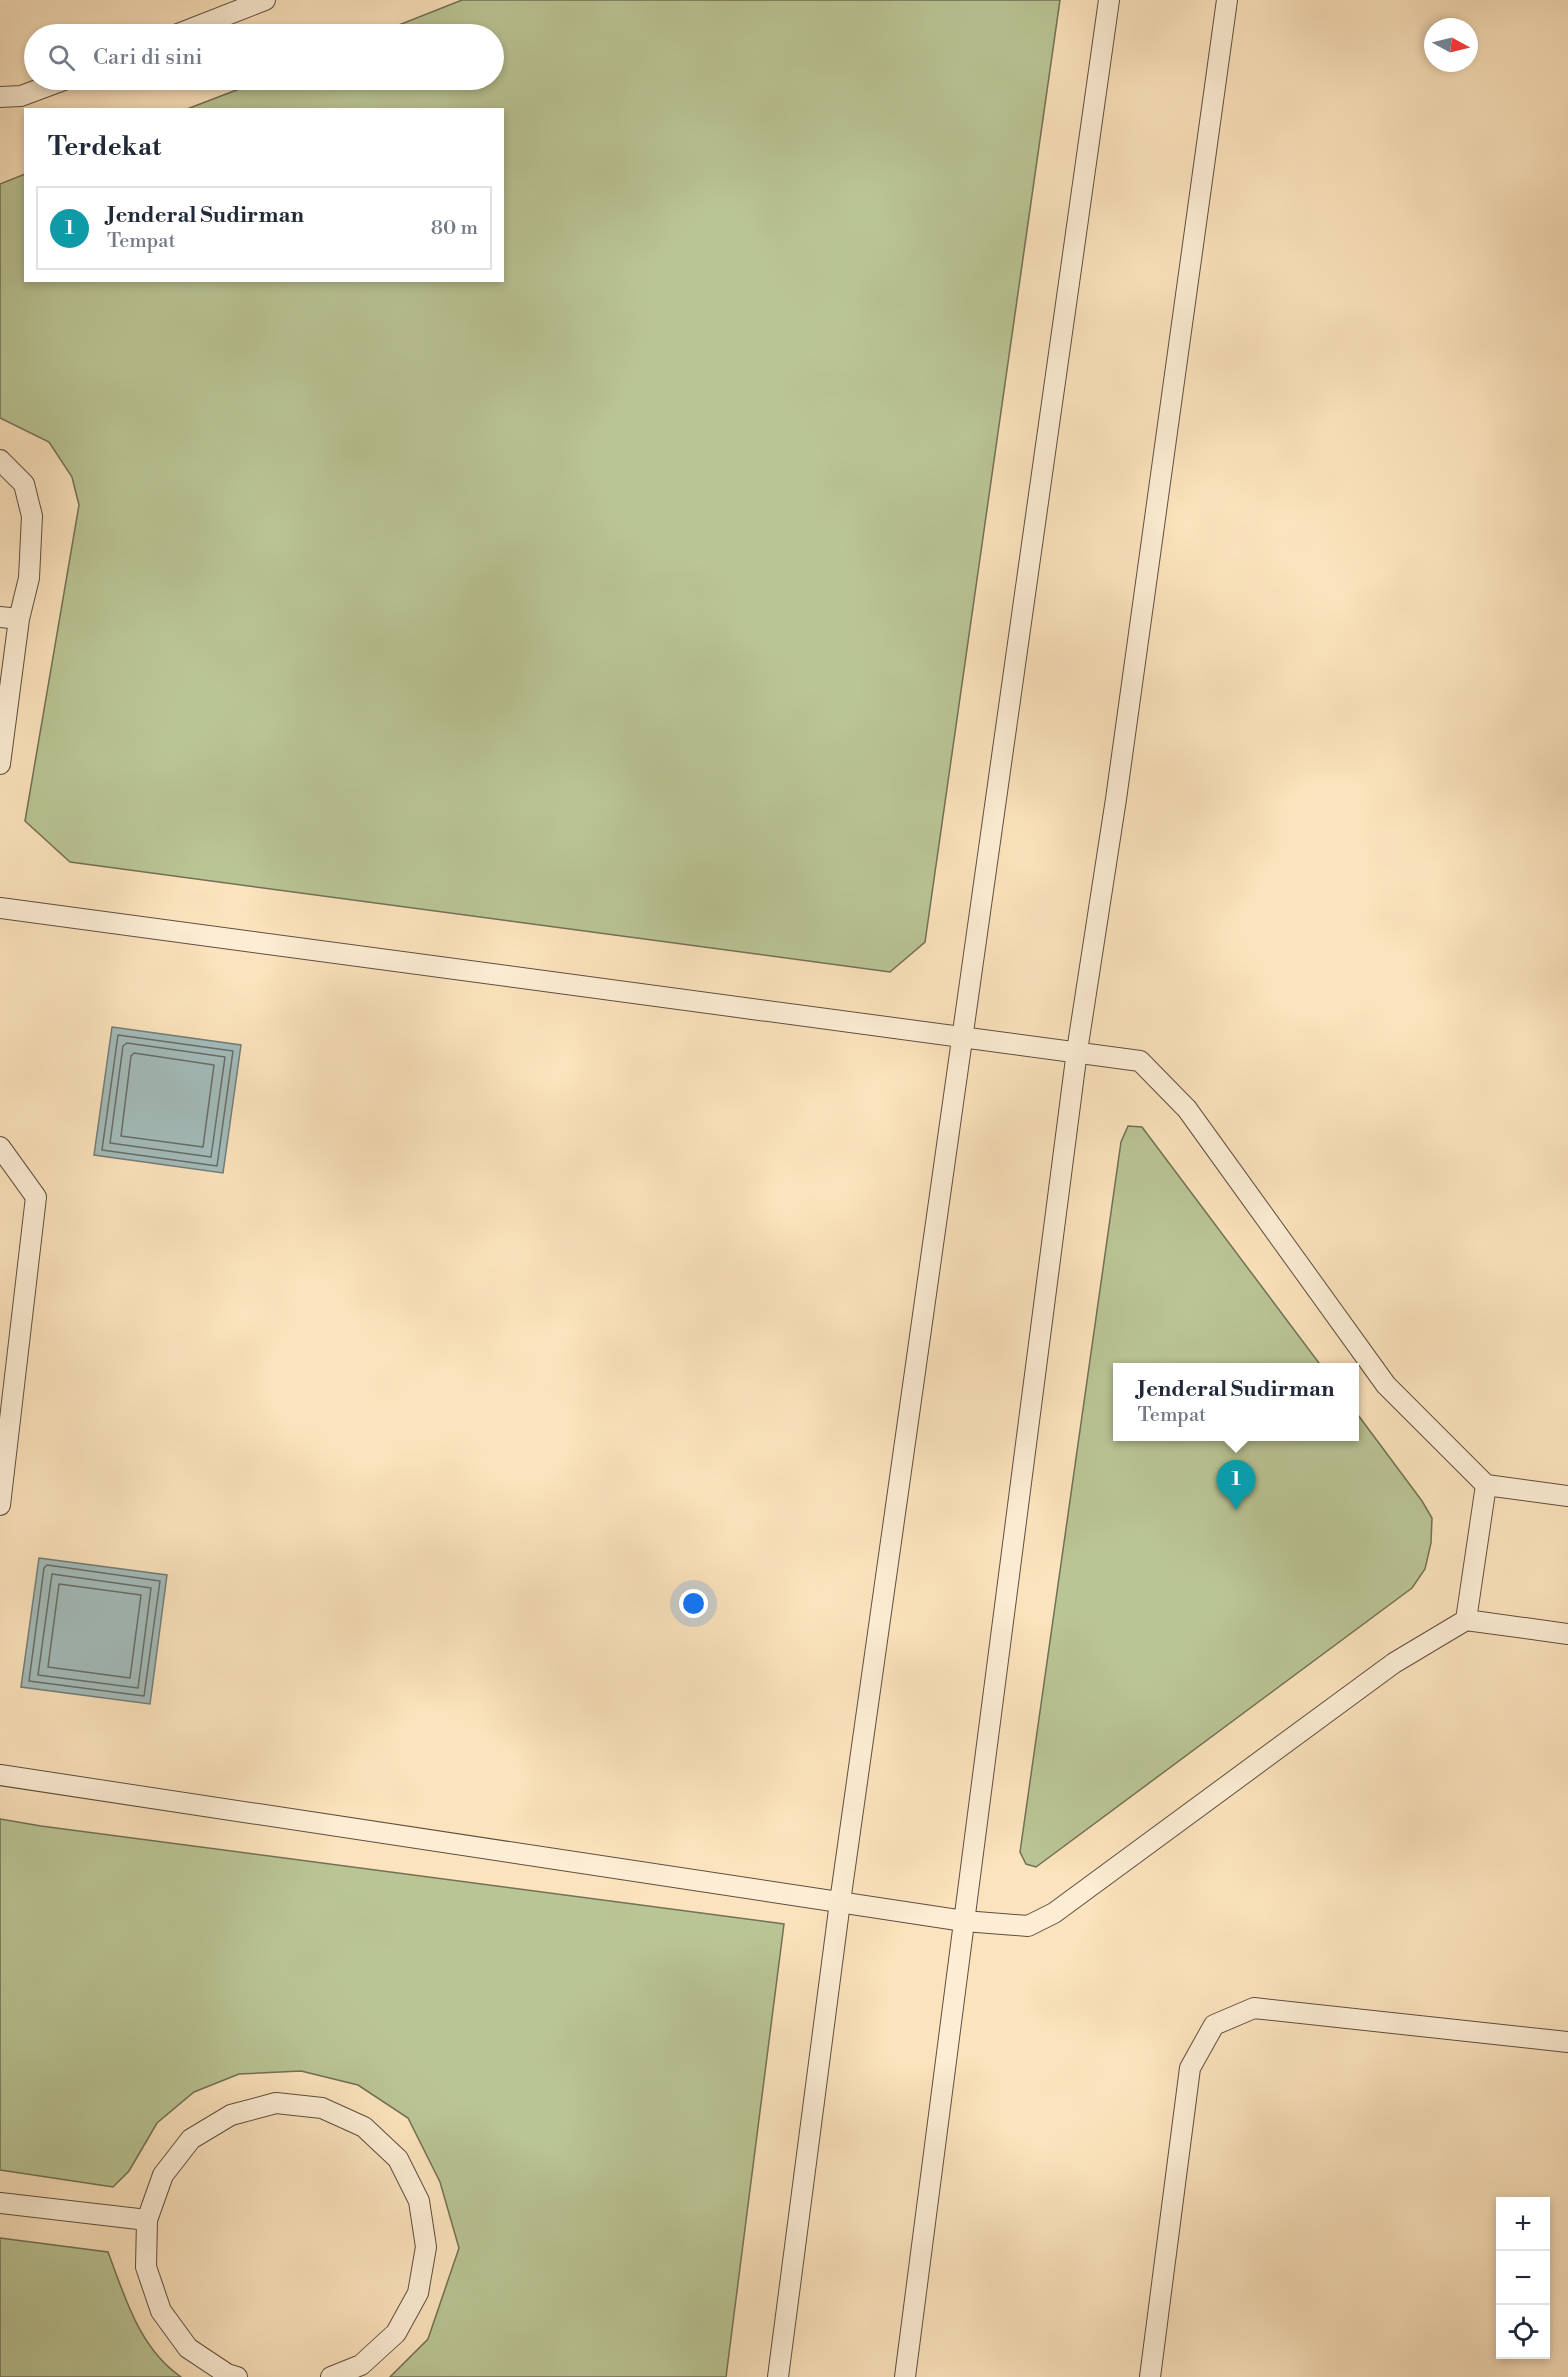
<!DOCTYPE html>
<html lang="id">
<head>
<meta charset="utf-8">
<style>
  body { margin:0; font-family:"Libre Bodoni",serif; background:#f2f2f3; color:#1f2937 }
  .controls { position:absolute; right:18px; bottom:18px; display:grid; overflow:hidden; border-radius:0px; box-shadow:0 3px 9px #0003 }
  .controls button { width:54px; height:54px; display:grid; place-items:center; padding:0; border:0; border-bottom:2px solid #e0e1e3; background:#fff; color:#1f2937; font:30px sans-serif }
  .compass { position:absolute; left:1424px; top:18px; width:54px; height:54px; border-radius:50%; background:#fff; box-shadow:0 3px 9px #0003; rotate:97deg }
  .you { position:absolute; left:694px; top:1604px; width:21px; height:21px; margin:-15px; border:4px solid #fff; border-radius:50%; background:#1a73e8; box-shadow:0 0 0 9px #1a73e833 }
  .badge { display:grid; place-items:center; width:39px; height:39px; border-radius:50%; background:#b45309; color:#fff; font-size:20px; font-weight:700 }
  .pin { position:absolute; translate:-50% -50px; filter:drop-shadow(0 2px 3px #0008) }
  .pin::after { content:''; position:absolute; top:32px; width:21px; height:18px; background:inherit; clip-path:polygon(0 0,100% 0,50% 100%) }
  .popup { position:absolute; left:1113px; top:1363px; width:246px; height:78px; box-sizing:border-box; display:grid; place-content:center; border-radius:0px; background:#fff; filter:drop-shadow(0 2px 4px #0005); font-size:20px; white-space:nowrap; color:#747a83 }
  .popup b { font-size:22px; color:#1f2937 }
  .popup::after { content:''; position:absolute; left:50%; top:100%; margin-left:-12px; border:12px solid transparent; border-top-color:#fff }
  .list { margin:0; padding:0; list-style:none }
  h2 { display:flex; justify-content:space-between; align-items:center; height:78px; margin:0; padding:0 24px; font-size:26px }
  h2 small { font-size:20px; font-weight:400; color:#747a83 }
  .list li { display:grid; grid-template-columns:39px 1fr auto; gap:18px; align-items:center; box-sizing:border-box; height:84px; margin:0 12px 12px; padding:0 12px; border:2px solid #e0e1e3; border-radius:0px }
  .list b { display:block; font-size:22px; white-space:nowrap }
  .list p { margin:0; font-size:20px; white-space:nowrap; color:#747a83 }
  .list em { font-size:20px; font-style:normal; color:#747a83 }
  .icon { flex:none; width:33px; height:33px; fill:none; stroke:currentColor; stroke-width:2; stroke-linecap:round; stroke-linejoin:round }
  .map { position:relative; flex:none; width:1568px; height:2377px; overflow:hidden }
  .search { position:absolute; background:#fff; box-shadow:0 3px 9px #0003; left:24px; top:24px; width:480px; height:66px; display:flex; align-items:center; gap:15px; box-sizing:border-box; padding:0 21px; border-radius:33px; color:#747a83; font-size:22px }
  .panel { position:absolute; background:#fff; box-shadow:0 3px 9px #0003; left:24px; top:108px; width:480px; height:174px; border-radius:0px }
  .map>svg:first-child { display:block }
  .green { fill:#bac595; stroke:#727056; stroke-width:1.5 }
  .water { fill:#a3bcbb; stroke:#737c79; stroke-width:1.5 }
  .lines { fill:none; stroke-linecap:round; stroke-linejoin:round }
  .shore { stroke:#676c68; stroke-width:1.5 }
  .service-casing { stroke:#5f4e40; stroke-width:22 }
  .service { stroke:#fcedd4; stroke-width:20 }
</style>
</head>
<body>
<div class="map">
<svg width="1568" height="2377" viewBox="0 0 1568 2377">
  <rect width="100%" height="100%" fill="#fbe3bd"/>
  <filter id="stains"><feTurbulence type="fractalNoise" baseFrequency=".00333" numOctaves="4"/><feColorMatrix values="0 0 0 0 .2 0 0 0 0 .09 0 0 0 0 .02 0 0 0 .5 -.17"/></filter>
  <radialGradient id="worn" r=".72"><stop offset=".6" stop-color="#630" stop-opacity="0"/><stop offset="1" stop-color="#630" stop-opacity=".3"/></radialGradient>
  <path class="green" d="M462 0H1060L925 942 890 972 70 862 25 821 79 505 72 477 49 442 0 418V184L25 174 26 280H502V110L187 109 263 80H494V34H376Z
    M1128 1126 1142 1127 1322 1367 1118 1368V1436H1354L1355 1411 1422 1501 1432 1518 1431 1543 1425 1569 1412 1588 1036 1867 1026 1864 1020 1852 1121 1142Z
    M0 1819 41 1826 784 1924 726 2377H390L428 2339 459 2248 440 2182 408 2118 358 2085 301 2071 239 2074 194 2092 157 2123 129 2171 113 2187 0 2170Z
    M0 2238 108 2252C125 2297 139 2348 181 2377H0Z"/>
  <path class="water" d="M112 1027 241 1045 223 1173 94 1155Z
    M39 1558 167 1575 150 1704 21 1687Z"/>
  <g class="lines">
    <path class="shore" d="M118 1035 233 1051 217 1166 102 1150Z
      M127 1043 225 1057 211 1157 110 1143 123 1046Z
      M134 1053 214 1065 203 1147 121 1136 131 1056Z
      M47 1565 160 1581 144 1696 29 1681 44 1568Z
      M52 1574 151 1588 138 1688 38 1675Z
      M59 1584 141 1595 130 1678 48 1667Z"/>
    <defs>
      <path id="service" d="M178 34 265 0
        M0 97 21 96 64 80
        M0 460 24 484 32 516 29 578 19 619 0 764
        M0 617 19 619
        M0 908 1140 1061 1187 1109 1386 1385 1486 1485 1568 1496
        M0 1147 36 1197 0 1505
        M1466 1620 1486 1485
        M0 1775 964 1921 1028 1926 1054 1913 1394 1663 1466 1620 1568 1634
        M0 2203 147 2220
        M237 2377 227 2374 188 2348 161 2311 146 2267 147 2220 163 2175 191 2139 231 2115 276 2103 322 2108 364 2127 398 2159 419 2201 426 2247 418 2293 396 2333 361 2365 331 2377
        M778 2377 840 1902 1109 0
        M905 2377 1077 1051 1116 799 1227 0
        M1150 2377 1190 2068 1214 2025 1254 2008 1568 2042"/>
    </defs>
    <use href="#service" class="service-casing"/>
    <use href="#service" class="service"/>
  </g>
  <rect width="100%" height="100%" filter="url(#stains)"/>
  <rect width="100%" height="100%" fill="url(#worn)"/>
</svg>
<div class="controls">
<button>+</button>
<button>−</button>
<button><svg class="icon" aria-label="locate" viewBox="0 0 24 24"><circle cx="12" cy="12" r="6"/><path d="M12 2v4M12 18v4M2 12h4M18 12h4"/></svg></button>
</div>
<svg class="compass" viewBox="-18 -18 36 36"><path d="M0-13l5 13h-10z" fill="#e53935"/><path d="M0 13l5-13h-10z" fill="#747a83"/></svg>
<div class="you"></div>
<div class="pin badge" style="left:1236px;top:1510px;background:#0f9aa8">1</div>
<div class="popup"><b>Jenderal Sudirman</b>Tempat</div>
<div class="search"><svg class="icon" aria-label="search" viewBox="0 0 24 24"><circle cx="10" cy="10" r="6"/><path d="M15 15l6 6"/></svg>Cari di sini</div>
<section class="panel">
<h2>Terdekat<small></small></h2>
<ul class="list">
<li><span class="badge" style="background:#0f9aa8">1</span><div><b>Jenderal Sudirman</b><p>Tempat</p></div><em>80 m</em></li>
</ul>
</section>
</div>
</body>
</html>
